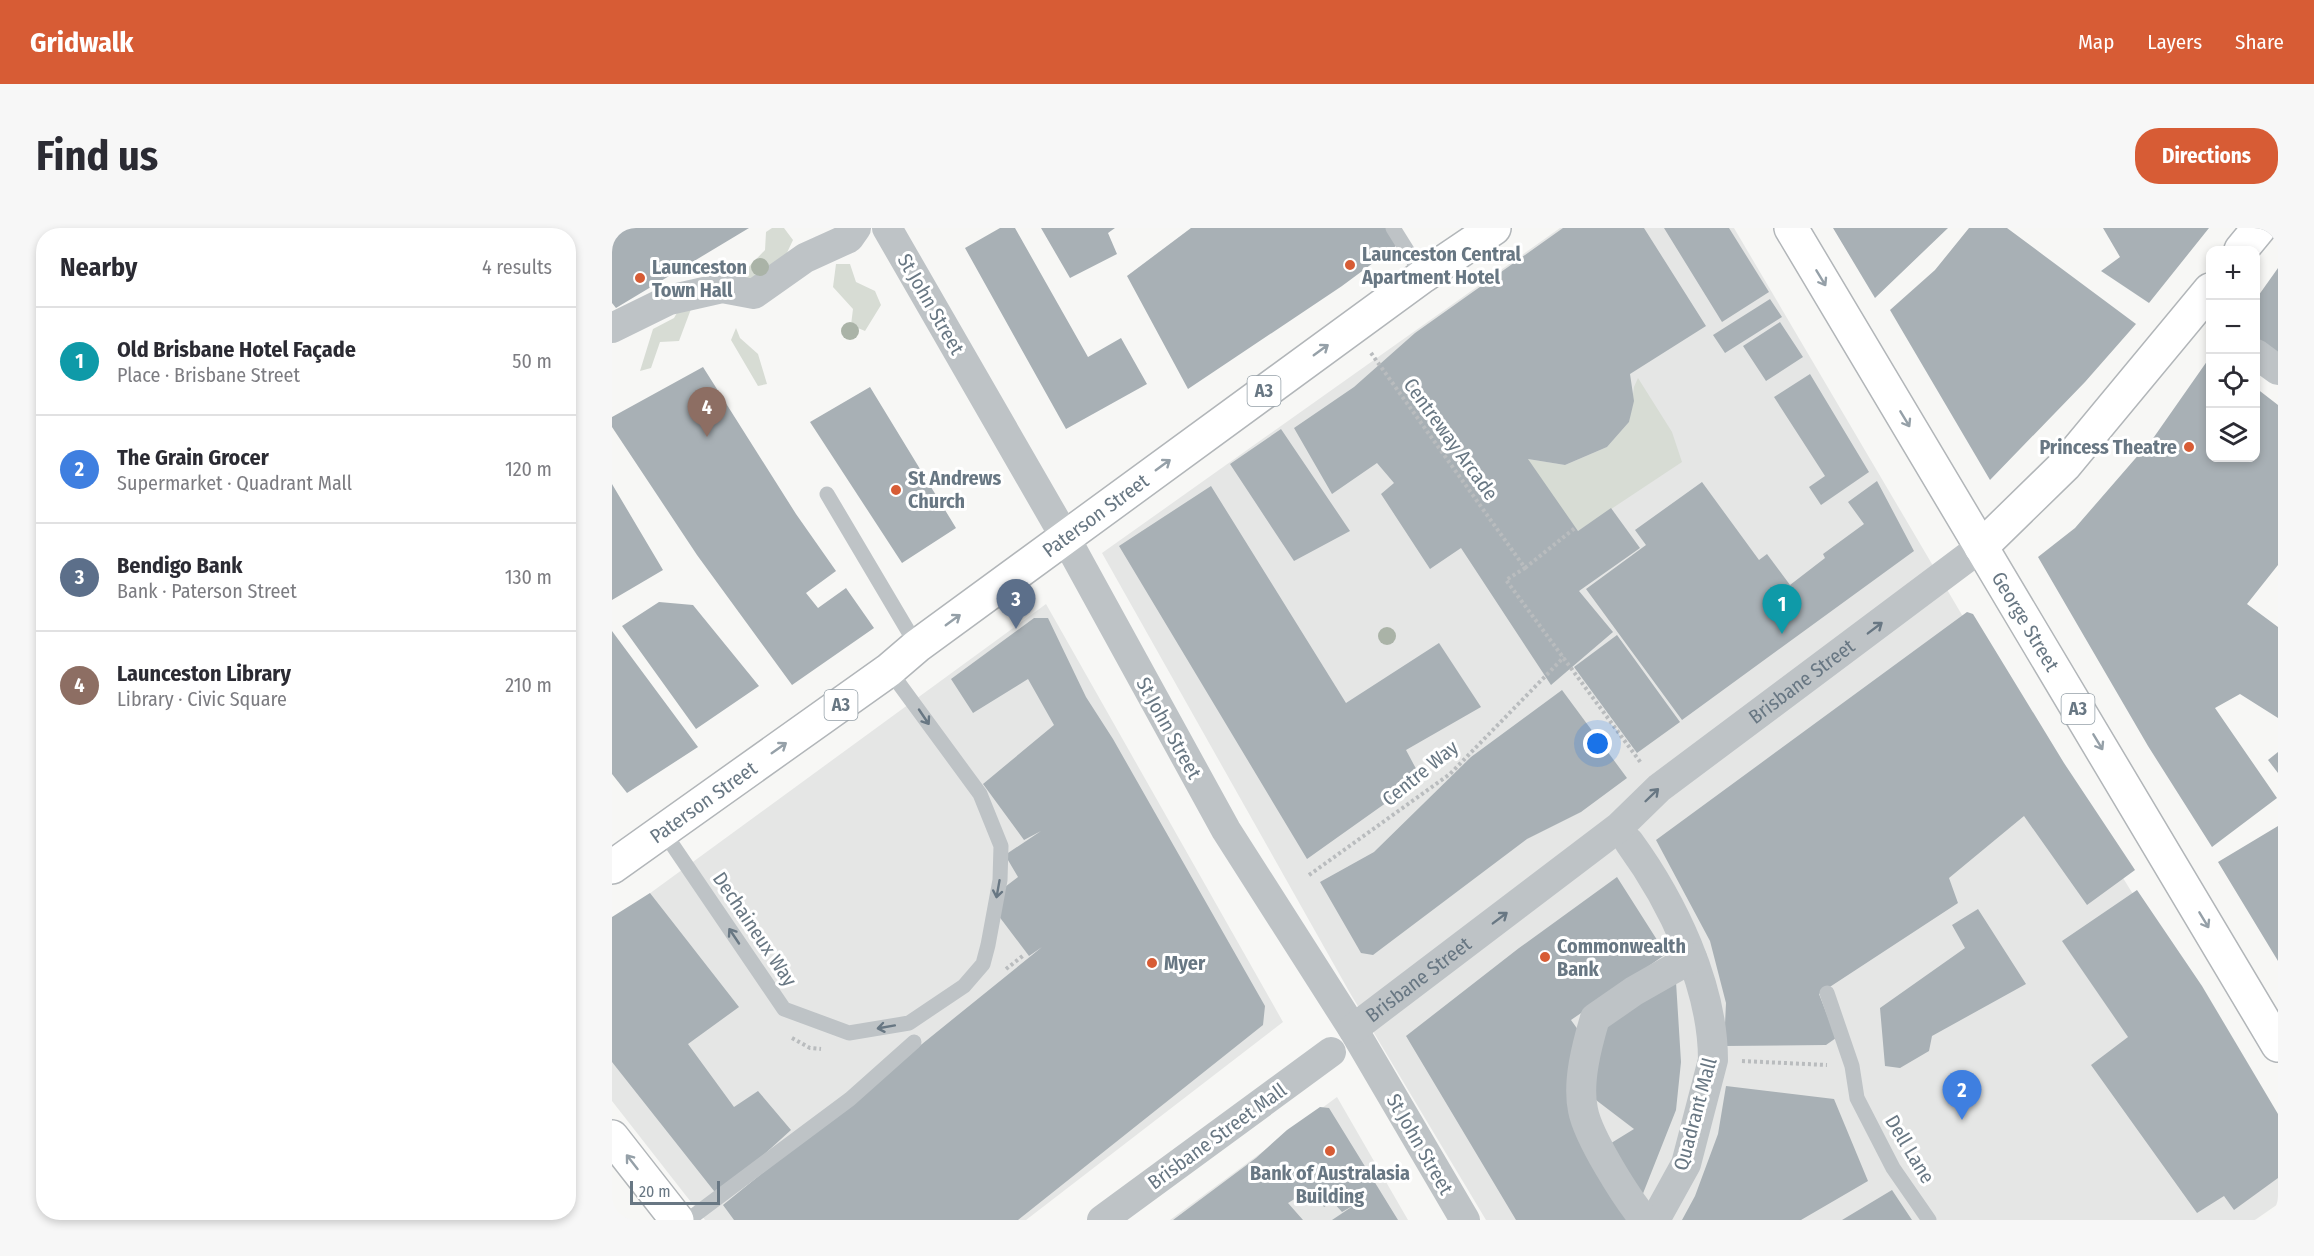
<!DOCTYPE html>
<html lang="en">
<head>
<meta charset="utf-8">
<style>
  body { margin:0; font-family:"Fira Sans Condensed",sans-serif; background:#f7f7f7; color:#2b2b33 }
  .controls { position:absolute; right:18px; top:18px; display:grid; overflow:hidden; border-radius:12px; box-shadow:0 3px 9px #0003 }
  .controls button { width:54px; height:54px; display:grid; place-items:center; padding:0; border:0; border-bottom:2px solid #e1e1e2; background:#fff; color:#2b2b33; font:30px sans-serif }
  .scale { position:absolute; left:18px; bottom:15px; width:90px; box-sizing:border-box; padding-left:6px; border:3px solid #687783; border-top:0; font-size:16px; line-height:21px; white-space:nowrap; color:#687783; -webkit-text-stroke:4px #fff; paint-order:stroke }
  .you { position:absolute; left:986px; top:516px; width:21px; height:21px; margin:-15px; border:4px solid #fff; border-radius:50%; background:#1a73e8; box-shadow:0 0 0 9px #1a73e833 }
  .badge { display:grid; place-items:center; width:39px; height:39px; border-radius:50%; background:#d75c35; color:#fff; font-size:20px; font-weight:700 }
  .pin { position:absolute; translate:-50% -50px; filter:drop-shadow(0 2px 3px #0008) }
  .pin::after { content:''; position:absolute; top:32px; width:21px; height:18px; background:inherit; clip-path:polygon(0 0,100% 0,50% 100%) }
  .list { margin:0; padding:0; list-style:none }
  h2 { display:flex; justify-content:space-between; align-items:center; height:78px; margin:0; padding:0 24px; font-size:26px }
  h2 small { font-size:20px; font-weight:400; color:#7c7c81 }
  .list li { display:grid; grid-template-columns:39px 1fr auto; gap:18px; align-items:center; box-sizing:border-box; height:108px; padding:0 24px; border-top:2px solid #e1e1e2 }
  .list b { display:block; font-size:22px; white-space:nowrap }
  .list p { margin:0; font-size:20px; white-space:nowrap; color:#7c7c81 }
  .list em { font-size:20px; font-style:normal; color:#7c7c81 }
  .icon { flex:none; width:33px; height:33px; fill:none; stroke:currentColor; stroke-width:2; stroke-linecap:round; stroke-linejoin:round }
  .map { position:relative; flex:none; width:1666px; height:992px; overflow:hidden; border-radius:24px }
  header { display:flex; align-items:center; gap:36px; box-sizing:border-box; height:84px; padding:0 30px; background:#d75c35; color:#fff }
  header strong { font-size:28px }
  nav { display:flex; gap:33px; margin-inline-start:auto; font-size:21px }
  .intro { display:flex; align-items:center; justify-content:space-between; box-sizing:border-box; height:144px; padding:0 36px }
  h1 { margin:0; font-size:42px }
  .button { padding:15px 27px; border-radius:24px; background:#d75c35; color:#fff; font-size:21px; font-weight:700 }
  main { display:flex; gap:36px; padding:0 36px }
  aside { flex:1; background:#fff; border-radius:24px; box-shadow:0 3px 9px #0003 }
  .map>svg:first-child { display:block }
  .built { fill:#e5e6e5 }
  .green { fill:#d7dcd4 }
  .building { fill:#a8b0b5 }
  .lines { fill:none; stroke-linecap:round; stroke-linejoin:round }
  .highway-casing { stroke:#b2b6b9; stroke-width:36 }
  .path { stroke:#b9bcbe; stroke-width:4; stroke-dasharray:3 3; stroke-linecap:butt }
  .lane { stroke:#bec3c6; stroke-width:15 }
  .street { stroke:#bec3c6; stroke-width:30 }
  .highway { stroke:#fff; stroke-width:33 }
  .tree { fill:#aab3a7 }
  .oneway { stroke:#95a0a8 }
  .oneway2 { stroke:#687783 }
  .poi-dot { fill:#d75c35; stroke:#fff; stroke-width:2 }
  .labels { text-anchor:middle; stroke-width:6; stroke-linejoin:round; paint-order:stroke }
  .shield { fill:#fff; stroke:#95a0a8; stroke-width:1.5 }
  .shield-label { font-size:18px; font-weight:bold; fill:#687783 }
  .poi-label { font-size:20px; font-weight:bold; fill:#687783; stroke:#fff; text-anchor:start }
  .street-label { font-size:20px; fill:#687783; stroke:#fff }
</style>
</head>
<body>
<header>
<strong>Gridwalk</strong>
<nav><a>Map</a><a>Layers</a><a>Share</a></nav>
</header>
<div class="intro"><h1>Find us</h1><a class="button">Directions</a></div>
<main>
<aside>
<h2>Nearby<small>4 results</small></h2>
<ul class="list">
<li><span class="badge" style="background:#0f9aa8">1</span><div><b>Old Brisbane Hotel Façade</b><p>Place · Brisbane Street</p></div><em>50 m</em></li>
<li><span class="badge" style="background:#3f7fe0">2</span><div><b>The Grain Grocer</b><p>Supermarket · Quadrant Mall</p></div><em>120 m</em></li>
<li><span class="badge" style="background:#5c6f8a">3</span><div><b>Bendigo Bank</b><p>Bank · Paterson Street</p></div><em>130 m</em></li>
<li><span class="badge" style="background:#8d6e63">4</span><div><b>Launceston Library</b><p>Library · Civic Square</p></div><em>210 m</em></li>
</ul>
</aside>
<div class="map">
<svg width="1666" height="992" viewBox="0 0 1666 992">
  <rect width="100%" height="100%" fill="#f7f7f5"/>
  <path class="built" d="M948 0H1122L1350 387 1666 903V976L1643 992H874L738 765 490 325Z
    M434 376 671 794 414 992H93L0 873V693Z
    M725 869 796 992H558Z"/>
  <path class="green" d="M160 0H172L181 12 173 29 138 60 129 47 153 22 154 4Z
    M224 36H238L244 54 263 63 269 77 253 103 239 97 241 81 221 59Z
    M70 76 79 81 67 113 48 114 39 140 28 143 41 101 62 90Z
    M124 100 128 110 146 126 155 156 146 158 119 112Z
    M1026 150 1060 204 1070 234 966 303 921 245 916 231 953 237 995 219 1017 194 1022 159Z"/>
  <path class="building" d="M0 0H137L4 80 0 75Z
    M388 0H403L476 129 509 110 535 156 454 201 353 20Z
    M429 0H503L496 5 505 26 458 50Z
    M579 0H778L788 15 730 58 576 161 515 48Z
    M951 0H1032L1094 98 1018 146 1022 173 1017 194 995 219 953 237 916 231 966 303 999 280 1028 320 967 363 1001 404 939 457 849 320 818 341 769 266 782 255 765 235 720 266 682 200 742 159 803 105Z
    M1052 0H1117L1157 64 1110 94Z
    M1221 0H1336L1263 70Z
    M1357 0H1395L1524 96 1473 154 1378 252 1278 82 1323 42Z
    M1491 0H1597L1537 75 1489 43 1508 29Z
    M1666 40V132L1644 117V71Z
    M1158 71 1170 89 1113 125 1101 107Z
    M1168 94 1191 129 1154 153 1131 118Z
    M1598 129V230H1644V160L1666 177V337L1635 376 1666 399V490L1628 466 1603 480 1665 570 1600 619 1536 518 1426 329 1463 300 1542 209Z
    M91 139 184 286 224 343 194 365 206 380 234 360 262 400 180 457 85 327 0 199V189Z
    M1198 146 1257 244 1209 277 1197 259 1213 248 1162 169Z
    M258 159 344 300 290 335 198 194Z
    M669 201 738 303 682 333 618 236Z
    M1265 253 1302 323 1070 492 974 361 1034 317 1023 302 1090 254 1147 332 1155 326 1178 357 1213 330 1211 326 1252 296 1236 274Z
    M0 256 51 342 0 372Z
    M599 258 734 475 827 415 869 479 794 522 809 550 695 631 507 318Z
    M47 374 81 377 147 458 84 501 10 398Z
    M1355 384 1361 386 1452 535 1523 642 1475 677 1412 588 1337 650 1346 675 1207 766 1224 810 1214 817 1112 818 1114 775 1098 713 1044 612Z
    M422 390H436L474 469 501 511 653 778 651 797 406 992H122L111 977 430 719 417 728 386 687 389 662 406 649 393 627 429 603 412 612 371 556 442 497 416 451 361 485 339 451Z
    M0 403 86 519 15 565 0 546Z
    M1005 407 1068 494 1025 525 962 439Z
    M950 462 1015 550 969 584 915 611 761 727 749 725 708 654 762 624 859 529Z
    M1666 524V545L1656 532Z
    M1666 598V733L1606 634Z
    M1005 649 1054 726 959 792 969 806 962 883 1021 992H904L794 808 907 720Z
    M1525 662 1590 758 1666 886V950L1622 982 1612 968 1585 985 1479 837 1516 809 1450 713Z
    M38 665 127 779 76 816 122 879 146 863 179 902 106 968 0 834V689Z
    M1366 681 1414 756 1320 808 1317 823 1288 840 1273 838 1268 780 1353 720 1340 697Z
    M1064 754 1069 834 1064 882 1030 968 996 917 1022 901 980 869 992 793Z
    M1114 858 1222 871 1256 953 1189 992H1070L1083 968 1106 906Z
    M708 879 717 880 786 992H720L744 976 730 984 721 974 712 979 699 961 676 975 691 992H561L644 930 675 902Z
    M1280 962 1300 992H1230Z"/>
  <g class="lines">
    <defs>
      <g id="highway">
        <path id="s2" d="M1179 0 1666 817"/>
        <path d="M1629 22 1647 0"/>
        <path d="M1369 319 1453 237 1598 62"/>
        <path id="s3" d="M0 639 277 442 305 418 811 48 882 0"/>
        <path d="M0 909 65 992"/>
      </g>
    </defs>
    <use href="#highway" class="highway-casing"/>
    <path class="path" d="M759 125 913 340 894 352 1029 535
      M913 340 963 300
      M697 647 838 546 952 429
      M394 741 412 727
      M180 810 198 820 209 821
      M1130 833 1215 837"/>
    <path class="lane" d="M781 0 811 48
      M215 266 305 418
      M51 603 172 781 237 805 297 795 352 758 371 736 376 717 388 652 389 618 368 566 277 442
      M1215 765 1240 838 1245 870 1281 940 1317 992
      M76 992 238 871 302 814"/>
    <g class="street">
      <path d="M275 0 453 309 614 602 741 801 853 992"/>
      <path d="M0 100 57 72 110 60 142 66 193 30 237 10 244 0"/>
      <path d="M1644 126 1666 142"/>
      <path d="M1017 614C1060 673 1101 757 1101 832L1074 936 1043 992"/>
      <path id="s1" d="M741 801 1007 599 1047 560 1369 319"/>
      <path d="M490 992 719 824"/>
      <path d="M1033 992C1015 971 976 909 971 882 965 854 975 817 983 790L1022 763 1080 730"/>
    </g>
    <use href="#highway" class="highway"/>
  </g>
  <g class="tree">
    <circle cx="148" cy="39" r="9"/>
    <circle cx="238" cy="103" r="9"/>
    <circle cx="775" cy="408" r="9"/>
  </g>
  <defs><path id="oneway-shaft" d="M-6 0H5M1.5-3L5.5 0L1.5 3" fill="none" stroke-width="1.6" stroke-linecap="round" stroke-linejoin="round" transform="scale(1.5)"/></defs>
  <g class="oneway">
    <use href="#oneway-shaft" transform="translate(1209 50) rotate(59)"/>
    <use href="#oneway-shaft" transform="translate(709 122) rotate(-36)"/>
    <use href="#oneway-shaft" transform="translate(1293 191) rotate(59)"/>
    <use href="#oneway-shaft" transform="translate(551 237) rotate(-36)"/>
    <use href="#oneway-shaft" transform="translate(341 392) rotate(-36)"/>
    <use href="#oneway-shaft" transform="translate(1486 514) rotate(59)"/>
    <use href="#oneway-shaft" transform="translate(167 520) rotate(-35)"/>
    <use href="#oneway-shaft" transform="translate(1592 692) rotate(59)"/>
    <use href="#oneway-shaft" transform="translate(20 934) rotate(-128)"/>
  </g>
  <g class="oneway2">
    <use href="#oneway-shaft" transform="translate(1263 400) rotate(-37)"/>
    <use href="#oneway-shaft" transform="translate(312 489) rotate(56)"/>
    <use href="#oneway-shaft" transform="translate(1040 567) rotate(-44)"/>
    <use href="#oneway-shaft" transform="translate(386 661) rotate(100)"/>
    <use href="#oneway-shaft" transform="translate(888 690) rotate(-37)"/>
    <use href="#oneway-shaft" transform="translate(122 708) rotate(-124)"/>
    <use href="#oneway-shaft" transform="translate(274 799) rotate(170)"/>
  </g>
  <g class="poi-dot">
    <circle cx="738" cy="37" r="6"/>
    <circle cx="28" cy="50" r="6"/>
    <circle cx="1577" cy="219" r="6"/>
    <circle cx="284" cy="262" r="6"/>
    <circle cx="933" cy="729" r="6"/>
    <circle cx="540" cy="735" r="6"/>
    <circle cx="718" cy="923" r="6"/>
  </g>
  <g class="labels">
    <g class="shield">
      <rect x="635.5" y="148" width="33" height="30" rx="4.5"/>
      <rect x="212.5" y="462" width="33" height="30" rx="4.5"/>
      <rect x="1449.5" y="466" width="33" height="30" rx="4.5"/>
    </g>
    <g class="shield-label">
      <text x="652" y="169">A3</text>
      <text x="229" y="483">A3</text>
      <text x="1466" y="487">A3</text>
    </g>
    <g class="poi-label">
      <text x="750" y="33">Launceston Central<tspan x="750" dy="23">Apartment Hotel</tspan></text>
      <text x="40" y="46">Launceston<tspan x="40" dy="23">Town Hall</tspan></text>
      <text x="1565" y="226" text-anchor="end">Princess Theatre</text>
      <text x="296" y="257">St Andrews<tspan x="296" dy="23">Church</tspan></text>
      <text x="945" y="725">Commonwealth<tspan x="945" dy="23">Bank</tspan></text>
      <text x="552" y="742">Myer</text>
      <text x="718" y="952" text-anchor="middle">Bank of Australasia<tspan x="718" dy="23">Building</tspan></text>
    </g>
    <g class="street-label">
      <text transform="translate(319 76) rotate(60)" y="7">St John Street</text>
      <text transform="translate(839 211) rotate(54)" y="7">Centreway Arcade</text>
      <text dy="7" stroke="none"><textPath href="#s3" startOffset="598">Paterson Street</textPath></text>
      <text dy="7" stroke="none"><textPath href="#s2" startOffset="458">George Street</textPath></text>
      <text dy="7" stroke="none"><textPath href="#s1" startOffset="568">Brisbane Street</textPath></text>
      <text transform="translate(557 500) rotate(61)" y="7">St John Street</text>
      <text transform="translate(808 545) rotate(-39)" y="7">Centre Way</text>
      <text dy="7" stroke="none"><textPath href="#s3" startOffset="112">Paterson Street</textPath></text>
      <text transform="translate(143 701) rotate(56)" y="7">Dechaineux Way</text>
      <text dy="7" stroke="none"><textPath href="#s1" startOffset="82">Brisbane Street</textPath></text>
      <text transform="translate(1083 886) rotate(-75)" y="7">Quadrant Mall</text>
      <text transform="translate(605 908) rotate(-36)" y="7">Brisbane Street Mall</text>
      <text transform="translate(808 916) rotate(60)" y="7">St John Street</text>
      <text transform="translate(1298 921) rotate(59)" y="7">Dell Lane</text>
    </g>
  </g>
</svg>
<div class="controls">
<button>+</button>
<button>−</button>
<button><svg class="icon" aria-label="locate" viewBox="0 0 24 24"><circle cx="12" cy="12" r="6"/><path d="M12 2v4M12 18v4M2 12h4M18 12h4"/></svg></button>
<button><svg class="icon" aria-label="layers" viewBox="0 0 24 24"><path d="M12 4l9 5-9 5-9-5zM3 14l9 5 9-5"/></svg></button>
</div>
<div class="scale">20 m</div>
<div class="you"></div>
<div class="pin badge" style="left:1170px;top:406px;background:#0f9aa8">1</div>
<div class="pin badge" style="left:1350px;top:892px;background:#3f7fe0">2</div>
<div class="pin badge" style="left:404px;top:401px;background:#5c6f8a">3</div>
<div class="pin badge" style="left:95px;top:209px;background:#8d6e63">4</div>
</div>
</main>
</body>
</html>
